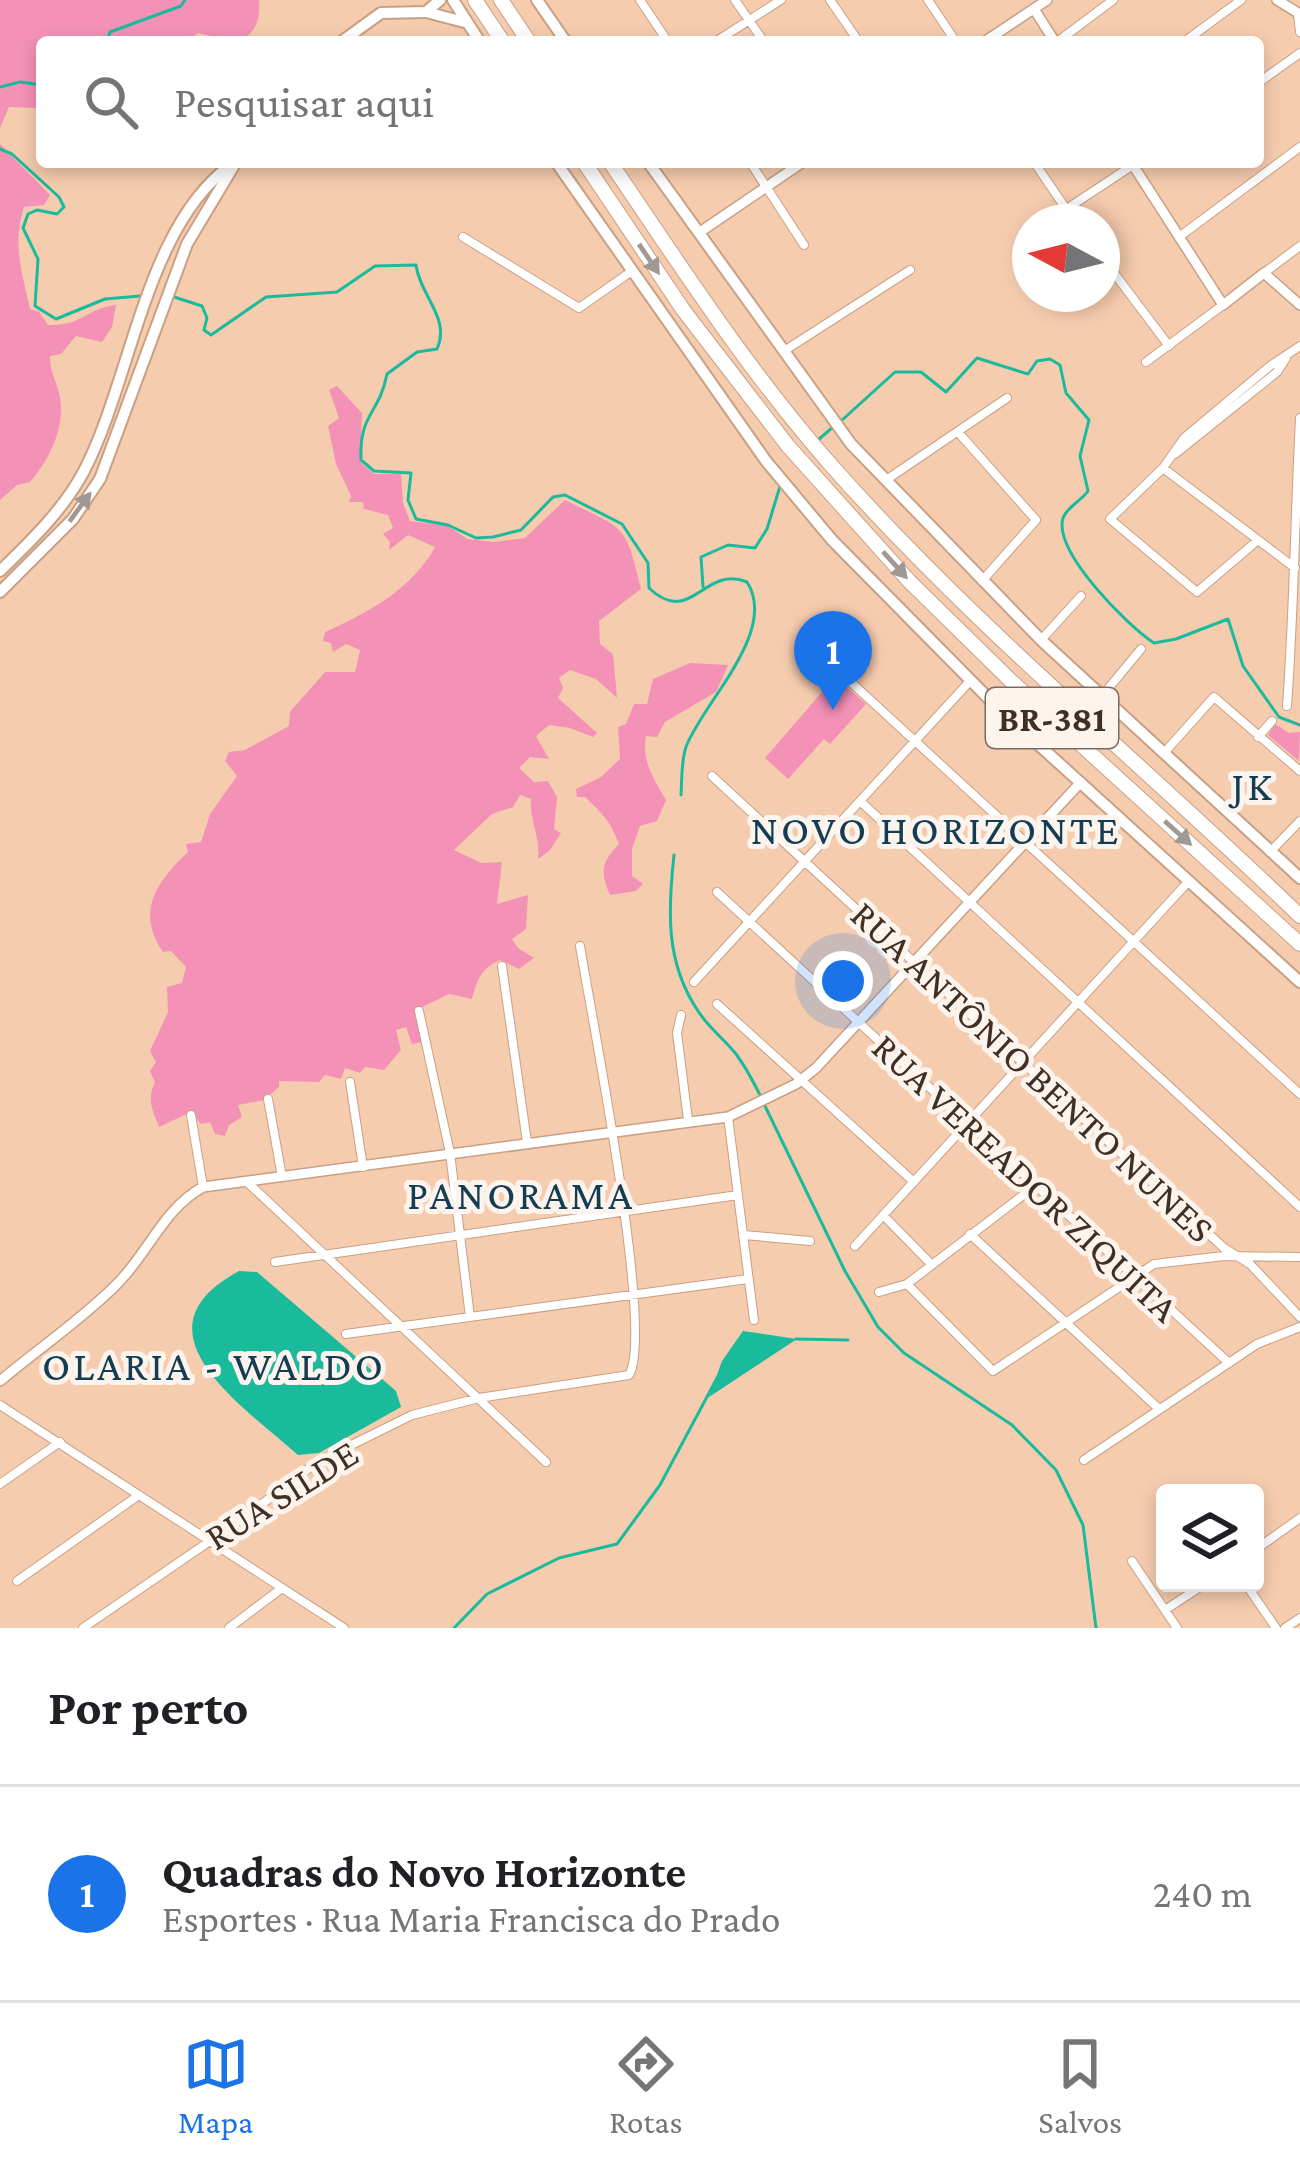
<!DOCTYPE html>
<html lang="pt">
<head>
<meta charset="utf-8">
<style>
  body { margin:0; font-family:"Crimson Pro",serif; background:#f6f6f6; color:#202124 }
  .controls { position:absolute; right:36px; bottom:36px; display:grid; overflow:hidden; border-radius:12px; box-shadow:0 6px 18px #0003 }
  .controls button { width:108px; height:108px; display:grid; place-items:center; padding:0; border:0; border-bottom:3px solid #e0e0e0; background:#fff; color:#202124; font:60px sans-serif }
  .compass { position:absolute; left:1012px; top:204px; width:108px; height:108px; border-radius:50%; background:#fff; box-shadow:0 6px 18px #0003; rotate:277deg }
  .you { position:absolute; left:843px; top:981px; width:42px; height:42px; margin:-30px; border:9px solid #fff; border-radius:50%; background:#1a73e8; box-shadow:0 0 0 18px #1a73e833 }
  .badge { display:grid; place-items:center; width:78px; height:78px; border-radius:50%; background:#1a73e8; color:#fff; font-size:39px; font-weight:700 }
  .pin { position:absolute; translate:-50% -99px; filter:drop-shadow(0 3px 6px #0008) }
  .pin::after { content:''; position:absolute; top:63px; width:42px; height:36px; background:inherit; clip-path:polygon(0 0,100% 0,50% 100%) }
  .list { margin:0; padding:0; list-style:none }
  h2 { display:flex; justify-content:space-between; align-items:center; height:156px; margin:0; padding:0 48px; font-size:51px }
  h2 small { font-size:39px; font-weight:400; color:#757577 }
  .list li { display:grid; grid-template-columns:78px 1fr auto; gap:36px; align-items:center; box-sizing:border-box; height:216px; padding:0 48px; border-top:3px solid #e0e0e0 }
  .list b { display:block; font-size:45px; white-space:nowrap }
  .list p { margin:0; font-size:39px; white-space:nowrap; color:#757577 }
  .list em { font-size:39px; font-style:normal; color:#757577 }
  .icon { flex:none; width:66px; height:66px; fill:none; stroke:currentColor; stroke-width:2; stroke-linecap:round; stroke-linejoin:round }
  .map { position:relative; flex:none; width:1300px; height:1628px; overflow:hidden }
  .search { position:absolute; background:#fff; box-shadow:0 6px 18px #0003; left:36px; right:36px; top:36px; height:132px; display:flex; align-items:center; gap:30px; box-sizing:border-box; padding:0 42px; border-radius:12px; color:#757577; font-size:45px }
  .sheet { height:372px; background:#fff }
  nav { display:flex; justify-content:space-around; align-items:center; box-sizing:border-box; height:168px; border-top:3px solid #e0e0e0; background:#fff; font-size:33px; color:#757577 }
  nav a { display:grid; justify-items:center; gap:6px }
  nav .on { color:#1a73e8 }
  .map>svg:first-child { display:block }
  .green { fill:#f491b7 }
  .water { fill:#1aba9d }
  .lines { fill:none; stroke-linecap:round; stroke-linejoin:round }
  .stream { stroke:#1aba9d; stroke-width:3 }
  .minor-casing { stroke:#c9a084; stroke-width:10 }
  .tertiary-casing { stroke:#c9a084; stroke-width:12 }
  .secondary-casing { stroke:#c9a084; stroke-width:14 }
  .primary-casing { stroke:#c9a084; stroke-width:14 }
  .motorway-casing { stroke:#c9a084; stroke-width:16 }
  .minor { stroke:#fff; stroke-width:8 }
  .tertiary { stroke:#fff; stroke-width:9 }
  .secondary { stroke:#fff; stroke-width:10 }
  .primary { stroke:#fff; stroke-width:10 }
  .motorway { stroke:#fff; stroke-width:14 }
  .oneway { fill:#a09892 }
  .labels { text-anchor:middle; stroke-width:10; stroke-linejoin:round; paint-order:stroke }
  .shield { fill:#fdf4ee; stroke:#796b61; stroke-width:3 }
  .shield-label { font-size:36px; font-weight:bold; fill:#403024 }
  .street-label { font-size:39px; fill:#403024; stroke:#fdf4ee }
  .neighbourhood-label { font-size:42px; letter-spacing:3px; fill:#133d53; stroke:#fdf4ee }
</style>
</head>
<body>
<div class="map">
<svg width="1300" height="1628" viewBox="0 0 1300 1628">
  <rect width="100%" height="100%" fill="#f6ccaf"/>
  <path class="green" d="M0 0H259C260 20 257 31 239 42L198 33 185 42H42V115L37 108 9 107 0 128Z
    M0 144 50 195 44 205 24 207C12 244 22 272 30 309L39 312 48 325C83 326 85 309 116 305L112 327 102 342 76 336 61 354 50 356C50 371 55 378 59 393 67 424 50 459 30 482L17 485 0 500Z
    M337 386 362 413 360 462 374 474H401L403 503 410 521 448 526 467 539 494 542 525 538 565 500C625 530 625 522 641 589L599 621 600 644 613 654 617 698 596 679 570 670 559 678 563 688 558 698 597 733 593 737 570 728 549 725 536 736 549 759 530 757 519 768 534 782 548 781 557 797 554 829 561 833 550 850 538 859C541 838 529 820 531 799L520 795 513 807 492 814 454 850 481 863 502 862 497 904 528 895 526 929 512 939 518 948 534 958 519 969 501 960C482 967 477 979 472 999L449 994 416 1010 422 1042 412 1044 406 1027 396 1030 401 1050 384 1070 365 1067 360 1073 345 1068 341 1079 325 1075 319 1082 279 1081V1087L264 1100 238 1105 242 1117 229 1125 225 1136 215 1134 210 1122 201 1124 191 1112 159 1127C153 1111 146 1099 155 1083L150 1071 156 1062 150 1051 168 1012 167 987 182 983 186 967 171 951 163 952C136 913 155 883 188 852L186 844 201 842 210 814 237 776 225 761 229 752 245 750 289 726 290 712 325 672H355L360 650 346 644 333 652 331 643 323 641 325 632C368 613 412 589 435 547L408 535 389 550 390 542 383 534 393 528 388 515 364 509 363 502H349L351 496 336 464 328 426 339 418 329 390Z
    M690 663 728 665 716 692 665 722 657 737 646 736C641 759 654 780 666 800L657 821 640 826 632 849V876L643 884 636 891 610 895C600 871 601 863 619 844 609 818 602 814 585 797H577L576 789 601 777 620 759 618 727 626 724 634 704H647L653 679Z
    M835 677 866 704 830 744 824 739 788 779 765 758Z
    M1275 724 1289 733 1300 732 1299 761 1268 735Z"/>
  <path class="water" d="M239 1271 257 1272 396 1391 401 1407 319 1453 298 1455C242 1405 128 1331 239 1271Z
    M743 1331 797 1339 709 1397 722 1361Z"/>
  <g class="lines">
    <path class="stream" d="M107 42 110 32 181 6 185 0
      M0 87 20 82 42 85
      M0 149 12 154 59 197 64 207 57 214 37 210 28 214 23 228 38 259 35 306 56 319 105 299 140 296
      M174 297 202 306 207 318 204 330 211 335 266 297 337 292 375 266 416 265C420 296 451 318 437 349L417 352 387 374C379 415 359 413 361 460L374 471 411 473 408 500 416 519 448 525 476 538 493 537 521 530 553 497 565 495 622 524 648 563 649 588C691 628 704 564 747 582 779 632 702 703 686 747 681 762 682 779 681 795
      M841 421 895 372H921L946 392 977 358 1028 374 1037 361 1050 359 1060 365 1066 393 1089 420 1080 456 1088 491C1081 501 1067 507 1063 518 1053 552 1128 626 1154 643L1176 639 1228 619 1243 666 1279 717 1300 725
      M818 440 833 427
      M703 587 701 557 728 545 755 548 767 529 781 483
      M674 855C668 910 665 962 698 1011 708 1027 724 1039 736 1054 745 1066 753 1081 760 1095
      M764 1104 845 1271 878 1327 904 1353 1012 1425 1056 1470 1083 1525 1096 1628
      M796 1339 848 1340
      M454 1628 487 1594 559 1558 617 1544 660 1485 717 1378"/>
    <defs>
      <path id="minor" d="M640 0 668 42
        M735 0 764 42
        M830 0 859 42
        M928 0 956 42
        M1298 14 1300 32
        M715 42 781 0
        M1057 42 1113 0
        M1184 42 1241 0
        M1258 83 1300 53
        M750 162 804 245
        M1034 162 1075 222
        M1065 210 1133 165
        M463 237 579 308 632 271
        M1179 237 1300 147
        M1102 257 1169 346
        M1264 273 1300 246
        M784 351 910 270
        M1146 362 1223 305
        M958 432 1036 520 982 581
        M1175 454 1277 372 1286 358
        M1163 468 1295 568
        M886 480 1007 398
        M1258 540 1197 592 1110 519 1163 468 1184 438 1270 366 1300 346
        M1041 640 1081 596
        M831 664 1300 1094
        M1102 696 1141 649
        M1287 706C1294 610 1295 514 1300 418
        M1258 737 1272 721
        M1164 753 1214 697 1300 771
        M712 776 1224 1248 1250 1264 1300 1317
        M860 801 1300 1207
        M1270 852 1300 821
        M717 892 1229 1363
        M502 966 527 1142
        M694 982 970 681
        M717 1004 914 1182
        M419 1011 450 1153 470 1317
        M681 1015 677 1033 688 1120
        M350 1082 363 1167
        M268 1099 282 1177
        M191 1115 203 1187
        M728 1117 754 1320
        M247 1182 546 1462
        M883 1215 931 1264
        M970 1234 1158 1408
        M744 1235 810 1241
        M855 1246 1188 882
        M275 1262 738 1195
        M907 1284 993 1371 1154 1264 1224 1256 1300 1257
        M879 1292 907 1284 1035 1186
        M346 1334 748 1279
        M0 1405 344 1628
        M1084 1460 1257 1344 1300 1327
        M0 1484 60 1442
        M1255 1550 1300 1518
        M1132 1561 1177 1628
        M17 1581 139 1495
        M1245 1583 1276 1628
        M1165 1610 1206 1583
        M83 1628 245 1517 317 1462 412 1415 479 1398 629 1375C655 1333 591 1014 580 946
        M229 1628 282 1588
        M1285 1628 1300 1618"/>
      <path id="tertiary" d="M1277 0 1300 14
        M1034 9 1055 42
        M984 42 1047 0
        M1131 162 1223 305 1264 273 1300 305
        M700 232 803 162
        M0 1381C38 1349 81 1320 116 1285 148 1254 163 1209 203 1187L728 1117 796 1084 816 1068 1081 782"/>
      <path id="secondary" d="M341 42 381 13 426 12 440 0
        M0 571C31 541 64 509 84 471 132 379 145 226 232 164
        M0 592 73 519 100 479 187 244 236 162"/>
      <path id="primary" d="M453 0 480 42
        M537 0 566 42
        M426 12 468 23
        M556 162 766 461 832 540 997 707 1300 982
        M648 162 851 444 1041 640 1300 878"/>
      <path id="motorway" d="M475 0 503 42
        M501 0 529 42
        M584 162 684 311 788 446 910 582 1011 681 1300 944
        M610 162C680 265 748 371 831 465 975 628 1144 765 1300 916"/>
    </defs>
    <use href="#minor" class="minor-casing"/>
    <use href="#tertiary" class="tertiary-casing"/>
    <use href="#secondary" class="secondary-casing"/>
    <use href="#primary" class="primary-casing"/>
    <use href="#motorway" class="motorway-casing"/>
    <use href="#minor" class="minor"/>
    <use href="#tertiary" class="tertiary"/>
    <use href="#secondary" class="secondary"/>
    <use href="#primary" class="primary"/>
    <use href="#motorway" class="motorway"/>
  </g>
  <defs><path id="oneway-solid" d="M-6-.8H1V-3.2L6.5 0L1 3.2V.8H-6Z" transform="scale(3)"/></defs>
  <g class="oneway">
    <use href="#oneway-solid" transform="translate(649 259) rotate(56)"/>
    <use href="#oneway-solid" transform="translate(80 507) rotate(-54)"/>
    <use href="#oneway-solid" transform="translate(895 565) rotate(48)"/>
    <use href="#oneway-solid" transform="translate(1178 833) rotate(42)"/>
  </g>
  <g class="labels">
    <rect class="shield" x="986" y="688" width="132" height="60" rx="9"/>
    <g class="shield-label">
      <text x="1052" y="731">BR-381</text>
    </g>
    <g class="street-label">
      <text transform="translate(1033 1071) rotate(43)" y="14">RUA ANTÔNIO BENTO NUNES</text>
      <text transform="translate(1026 1177) rotate(43)" y="14">RUA VEREADOR ZIQUITA</text>
      <text transform="translate(281 1494) rotate(-32)" y="14">RUA SILDE</text>
    </g>
    <g class="neighbourhood-label">
      <text x="1253" y="800">JK</text>
      <text x="936" y="844">NOVO HORIZONTE</text>
      <text x="521" y="1209">PANORAMA</text>
      <text x="214" y="1380">OLARIA - WALDO</text>
    </g>
  </g>
</svg>
<div class="controls">
<button><svg class="icon" aria-label="layers" viewBox="0 0 24 24"><path d="M12 4l9 5-9 5-9-5zM3 14l9 5 9-5"/></svg></button>
</div>
<svg class="compass" viewBox="-18 -18 36 36"><path d="M0-13l5 13h-10z" fill="#e53935"/><path d="M0 13l5-13h-10z" fill="#757577"/></svg>
<div class="you"></div>
<div class="pin badge" style="left:833px;top:710px">1</div>
<div class="search"><svg class="icon" aria-label="search" viewBox="0 0 24 24"><circle cx="10" cy="10" r="6"/><path d="M15 15l6 6"/></svg>Pesquisar aqui</div>
</div>
<section class="sheet">
<h2>Por perto<small></small></h2>
<ul class="list">
<li><span class="badge">1</span><div><b>Quadras do Novo Horizonte</b><p>Esportes · Rua Maria Francisca do Prado</p></div><em>240 m</em></li>
</ul>
</section>
<nav>
<a class="on"><svg class="icon" aria-label="map" viewBox="0 0 24 24"><path d="M3 6l6-2 6 2 6-2v14l-6 2-6-2-6 2zM9 4v14M15 6v14"/></svg>Mapa</a>
<a><svg class="icon" aria-label="directions" viewBox="0 0 24 24"><path d="M12 3l9 9-9 9-9-9zM9 14v-3h6M13 9l2 2-2 2"/></svg>Rotas</a>
<a><svg class="icon" aria-label="saved" viewBox="0 0 24 24"><path d="M7 4h10v16l-5-4-5 4z"/></svg>Salvos</a>
</nav>
</body>
</html>
